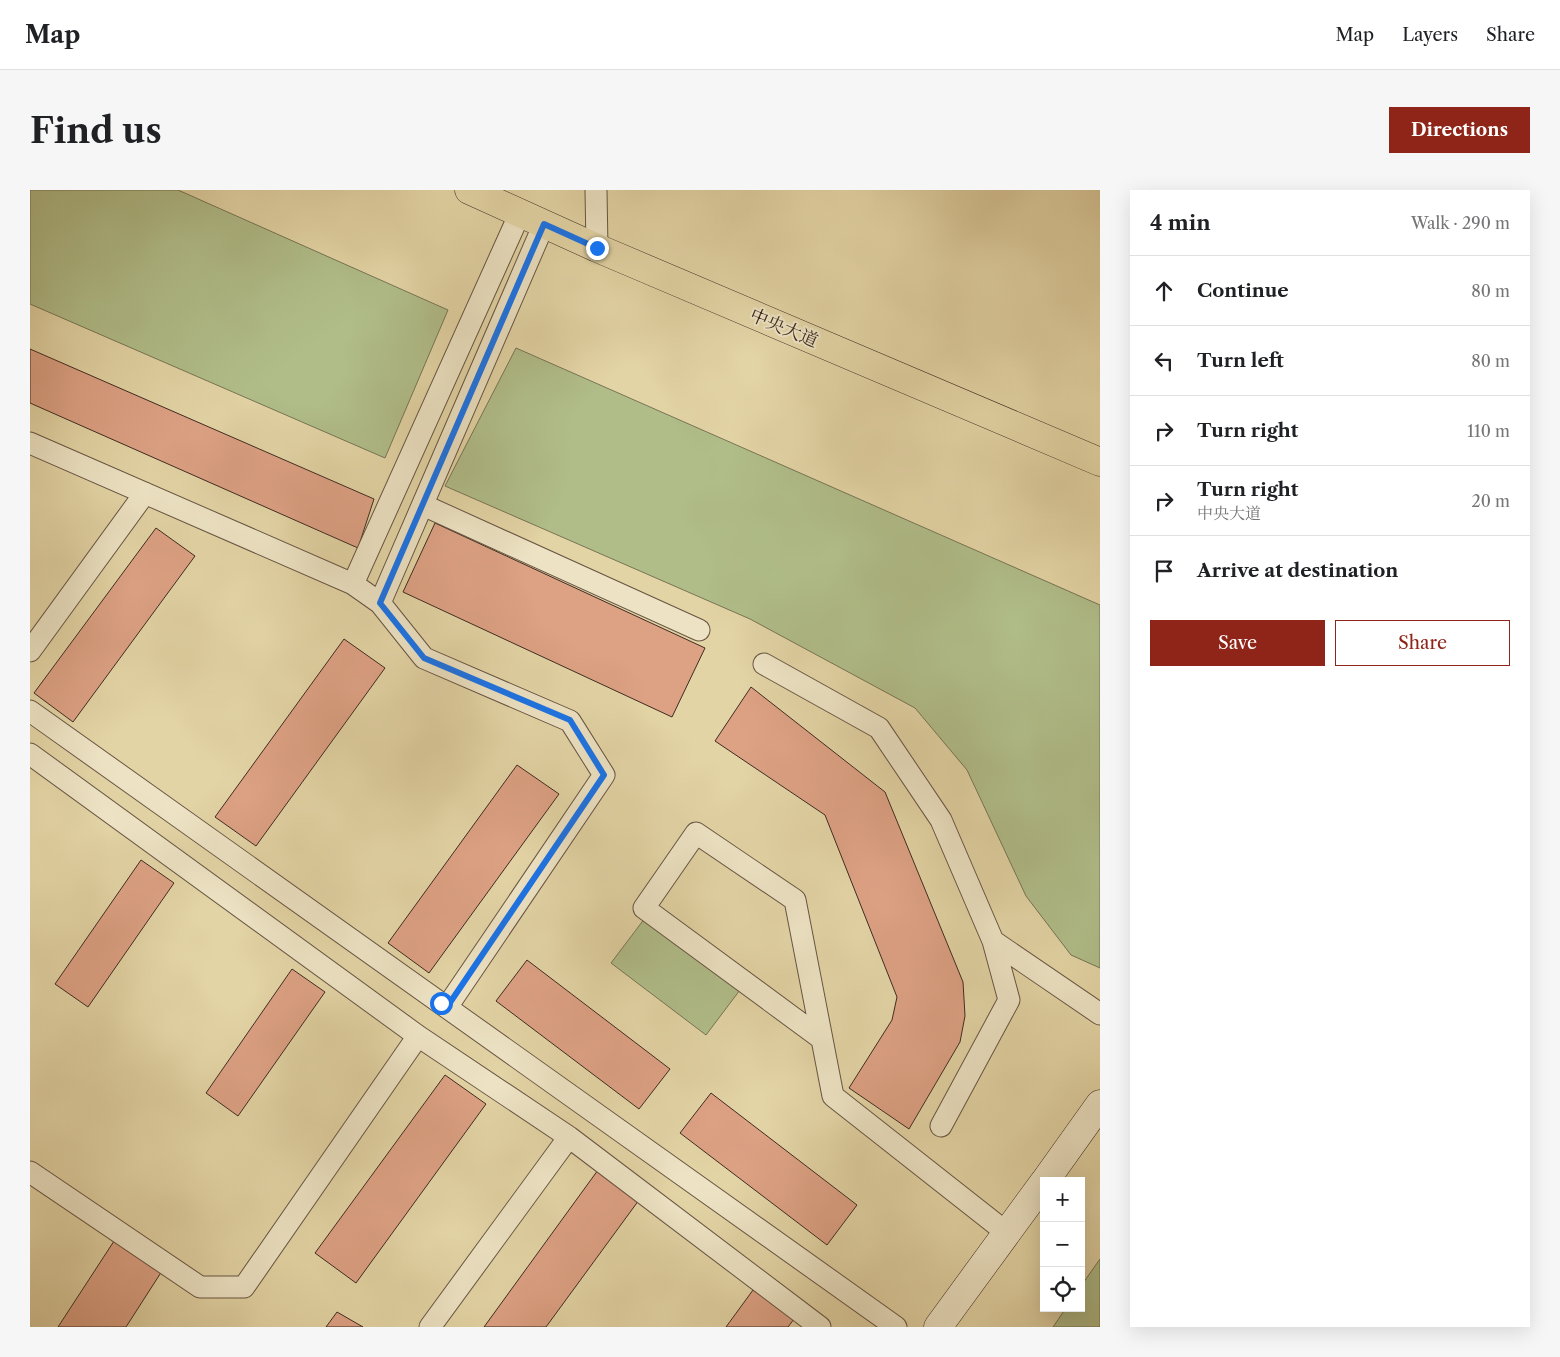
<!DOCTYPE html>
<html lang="en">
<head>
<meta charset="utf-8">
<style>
  body { margin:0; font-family:"Libre Caslon Text","Noto Serif SC",serif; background:#f6f6f6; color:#202124 }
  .controls { position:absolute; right:15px; bottom:15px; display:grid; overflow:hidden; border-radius:0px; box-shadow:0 5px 20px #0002 }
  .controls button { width:45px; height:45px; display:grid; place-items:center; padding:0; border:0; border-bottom:1px solid #e0e0e0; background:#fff; color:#202124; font:25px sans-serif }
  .stop { position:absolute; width:15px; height:15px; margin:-11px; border:4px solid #1a73e8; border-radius:50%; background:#fff }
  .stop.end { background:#1a73e8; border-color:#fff; box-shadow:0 1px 5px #0008 }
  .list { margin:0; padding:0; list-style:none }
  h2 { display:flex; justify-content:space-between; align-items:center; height:65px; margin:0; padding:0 20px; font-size:21px }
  h2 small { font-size:16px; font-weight:400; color:#757577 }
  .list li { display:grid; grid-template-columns:32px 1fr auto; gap:15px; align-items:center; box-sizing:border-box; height:70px; padding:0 20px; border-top:1px solid #e0e0e0 }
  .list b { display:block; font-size:19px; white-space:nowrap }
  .list p { margin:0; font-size:16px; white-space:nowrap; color:#757577 }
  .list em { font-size:16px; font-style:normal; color:#757577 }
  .actions { display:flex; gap:10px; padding:15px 20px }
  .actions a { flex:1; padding:11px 0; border:1px solid #8f2418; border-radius:0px; text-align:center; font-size:18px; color:#8f2418 }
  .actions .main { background:#8f2418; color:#fff }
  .icon { flex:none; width:28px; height:28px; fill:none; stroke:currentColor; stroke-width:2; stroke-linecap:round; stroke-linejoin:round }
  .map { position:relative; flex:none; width:1070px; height:1137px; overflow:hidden; border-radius:0px }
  header { display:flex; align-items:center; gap:30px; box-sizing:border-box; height:70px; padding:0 25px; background:#fff; border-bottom:1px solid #e0e0e0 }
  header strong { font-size:24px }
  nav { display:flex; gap:28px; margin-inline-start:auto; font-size:18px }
  .intro { display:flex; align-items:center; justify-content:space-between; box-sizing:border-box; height:120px; padding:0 30px }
  h1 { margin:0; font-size:35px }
  .button { padding:12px 22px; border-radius:0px; background:#8f2418; color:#fff; font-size:18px; font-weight:700 }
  main { display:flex; gap:30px; padding:0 30px }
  aside { flex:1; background:#fff; border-radius:0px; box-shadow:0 5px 20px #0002 }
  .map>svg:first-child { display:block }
  .green { fill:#b0bd89; stroke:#777456 }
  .building { fill:#dda184; stroke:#3e2b22 }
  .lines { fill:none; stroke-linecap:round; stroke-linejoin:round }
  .street-casing { stroke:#675543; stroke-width:23 }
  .secondary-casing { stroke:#3e2b22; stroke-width:29 }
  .primary-casing { stroke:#3e2b22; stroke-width:29 }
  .street { stroke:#ede3c4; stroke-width:21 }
  .secondary { stroke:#ede3c4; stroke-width:28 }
  .primary { stroke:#e3d4a5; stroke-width:28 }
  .route { stroke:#1a73e8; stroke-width:6 }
  .labels { text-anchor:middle; stroke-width:4; stroke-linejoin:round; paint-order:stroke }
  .street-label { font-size:18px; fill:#3e2b22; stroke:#ede3c4 }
</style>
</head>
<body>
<header>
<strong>Map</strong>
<nav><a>Map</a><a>Layers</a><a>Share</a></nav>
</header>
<div class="intro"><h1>Find us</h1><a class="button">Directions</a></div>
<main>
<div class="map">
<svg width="1070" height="1137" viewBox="0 0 1070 1137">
  <rect width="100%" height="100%" fill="#e3d4a5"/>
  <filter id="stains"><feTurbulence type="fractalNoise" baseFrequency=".004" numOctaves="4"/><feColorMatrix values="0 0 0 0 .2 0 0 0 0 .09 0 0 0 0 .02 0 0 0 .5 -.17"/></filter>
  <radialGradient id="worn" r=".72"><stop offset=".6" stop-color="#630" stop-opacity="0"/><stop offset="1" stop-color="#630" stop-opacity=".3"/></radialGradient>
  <path class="green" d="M0 0H148L418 120 355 268 0 114Z
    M486 158 1070 415V778L1041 765 996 706 937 580 885 518 720 429 415 296Z
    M615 728 710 800 676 845 581 773Z
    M1070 1069V1137H1023L1036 1118H1051V1096Z"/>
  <path class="building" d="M0 159 344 309 328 358 0 213Z
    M405 333 675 458 642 527 373 402Z
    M126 338 165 366 43 532 4 503Z
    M314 449 355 478 226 656 185 627Z
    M721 497 855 602 933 792 935 826 930 852 879 939 819 898 862 830 867 807 795 625 685 551Z
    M487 575 529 604 399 783 358 753Z
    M111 670 144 693 58 817 25 794Z
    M497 770 640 879 609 919 466 811Z
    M262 779 295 802 208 926 176 903Z
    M415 885 456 914 326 1093 285 1063Z
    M681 903 827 1015 797 1055 650 943Z
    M568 980 609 1010 516 1137H454Z
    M86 1048 132 1081 96 1137H28Z
    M723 1100 764 1129 758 1137H696Z
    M307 1122 333 1137H296Z"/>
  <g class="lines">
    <defs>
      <path id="street" d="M566 0 567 58
        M0 253 323 394 490 23
        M393 315 669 440
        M323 394 350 413 394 468 540 531 574 585 417 817
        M350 413 514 34
        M0 461 115 303
        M734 474 849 538 911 630 963 751 979 810 911 936
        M0 521 866 1137
        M0 564 388 846 539 947 790 1137
        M963 751 1070 824
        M792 849 614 718 666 643 765 710 803 906 977 1043
        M0 982 170 1097H214L388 846
        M400 1137 539 947"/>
      <path id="secondary" d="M1015 991 1070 914
        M908 1137 1014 992"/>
      <path id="primary" d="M439 0 567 58 1070 272"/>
    </defs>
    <use href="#street" class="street-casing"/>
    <use href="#secondary" class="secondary-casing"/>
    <use href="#primary" class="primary-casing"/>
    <use href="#street" class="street"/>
    <use href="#secondary" class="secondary"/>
    <use href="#primary" class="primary"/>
  </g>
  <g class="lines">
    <path class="route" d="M411 813 417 817 574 585 540 530 394 468 350 413 514 34 567 58"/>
  </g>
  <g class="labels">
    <g class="street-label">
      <text transform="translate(754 138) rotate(23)" y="6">中央大道</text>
    </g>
  </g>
  <rect width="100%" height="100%" filter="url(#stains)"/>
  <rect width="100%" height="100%" fill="url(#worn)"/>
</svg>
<div class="controls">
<button>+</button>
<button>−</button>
<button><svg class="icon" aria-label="locate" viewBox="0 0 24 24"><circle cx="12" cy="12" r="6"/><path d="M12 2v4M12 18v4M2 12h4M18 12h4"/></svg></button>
</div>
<div class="stop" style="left:411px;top:813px"></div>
<div class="stop end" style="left:567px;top:58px"></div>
</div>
<aside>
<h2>4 min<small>Walk · 290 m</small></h2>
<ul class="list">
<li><svg class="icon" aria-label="ahead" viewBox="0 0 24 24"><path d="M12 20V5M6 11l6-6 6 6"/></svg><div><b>Continue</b></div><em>80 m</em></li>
<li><svg class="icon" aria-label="left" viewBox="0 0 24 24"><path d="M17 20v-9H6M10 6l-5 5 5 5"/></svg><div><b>Turn left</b></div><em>80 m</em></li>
<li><svg class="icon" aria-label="right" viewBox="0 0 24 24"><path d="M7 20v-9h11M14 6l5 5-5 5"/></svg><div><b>Turn right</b></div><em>110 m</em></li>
<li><svg class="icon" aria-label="right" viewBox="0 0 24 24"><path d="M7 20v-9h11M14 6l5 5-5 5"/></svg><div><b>Turn right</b><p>中央大道</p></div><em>20 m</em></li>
<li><svg class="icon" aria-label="arrive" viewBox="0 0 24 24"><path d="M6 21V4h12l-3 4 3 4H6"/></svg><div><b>Arrive at destination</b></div></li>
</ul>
<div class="actions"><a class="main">Save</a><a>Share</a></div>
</aside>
</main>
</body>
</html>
